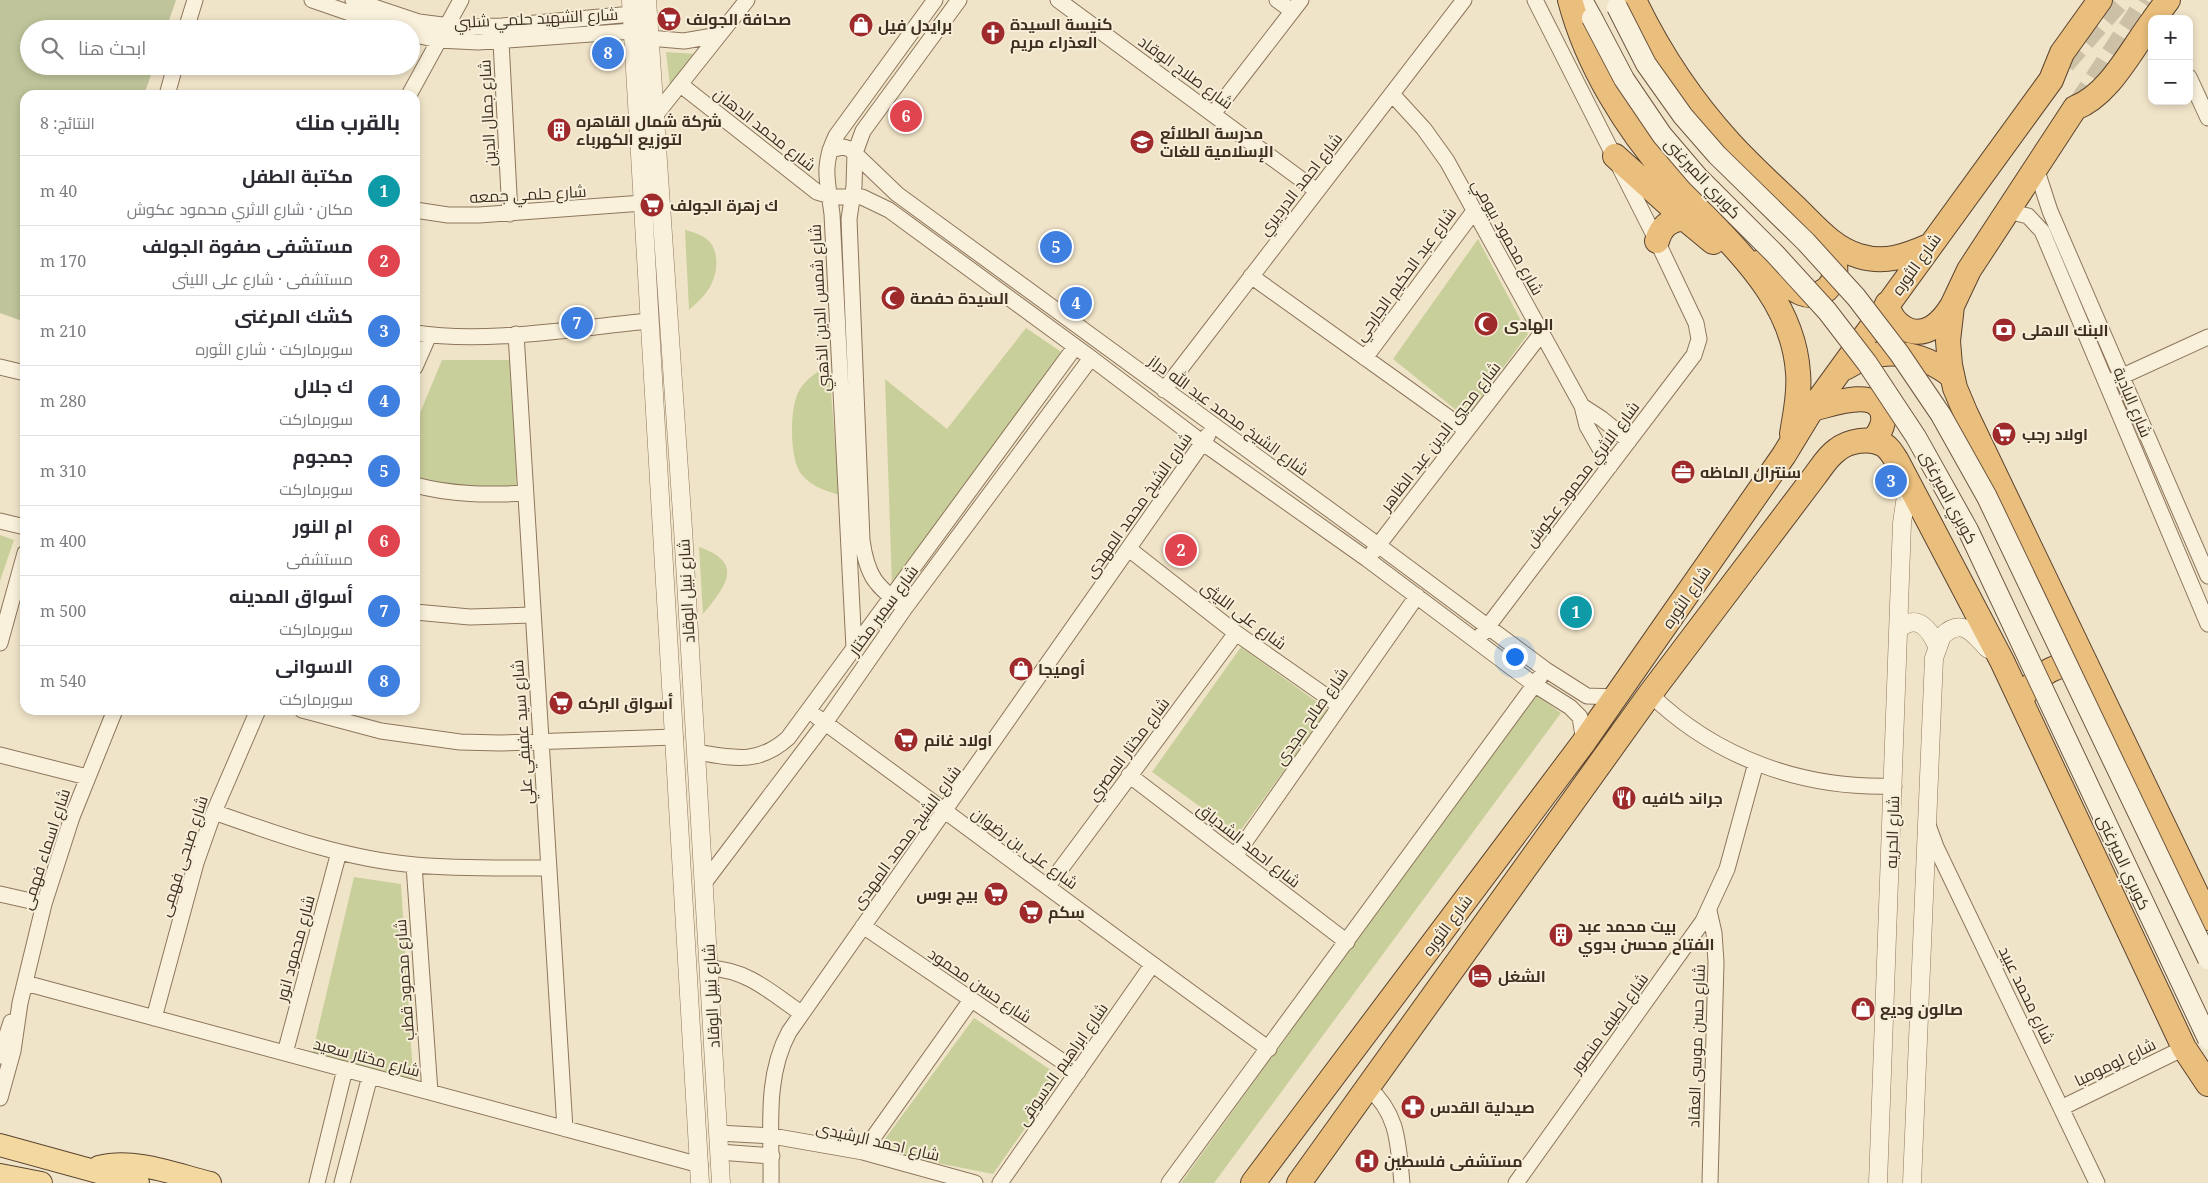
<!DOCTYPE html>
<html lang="ar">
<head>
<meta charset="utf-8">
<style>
  body { margin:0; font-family:"Noto Serif",Cairo,serif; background:#f7f7f7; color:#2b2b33; direction:rtl }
  .controls { position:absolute; right:15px; top:15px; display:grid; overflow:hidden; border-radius:10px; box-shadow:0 2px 8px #0003 }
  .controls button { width:45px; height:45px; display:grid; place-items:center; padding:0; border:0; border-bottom:1px solid #e1e1e2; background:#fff; color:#2b2b33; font:25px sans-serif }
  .you { position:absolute; left:1514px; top:656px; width:18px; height:18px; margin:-12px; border:4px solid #fff; border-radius:50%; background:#1a73e8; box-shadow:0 0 0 8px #1a73e833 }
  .badge { display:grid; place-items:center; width:32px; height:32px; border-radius:50%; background:#d93025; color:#fff; font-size:16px; font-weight:700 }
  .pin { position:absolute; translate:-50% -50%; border:2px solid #fff; box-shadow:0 1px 5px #0006 }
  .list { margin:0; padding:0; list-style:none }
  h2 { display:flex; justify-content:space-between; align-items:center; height:65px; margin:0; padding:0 20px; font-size:21px }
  h2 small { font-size:16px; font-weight:400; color:#7c7c81 }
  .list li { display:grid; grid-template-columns:32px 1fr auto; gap:15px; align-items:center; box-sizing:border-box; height:70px; padding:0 20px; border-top:1px solid #e1e1e2 }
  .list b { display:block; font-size:19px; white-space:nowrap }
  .list p { margin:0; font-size:16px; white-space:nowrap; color:#7c7c81 }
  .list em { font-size:16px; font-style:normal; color:#7c7c81 }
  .icon { flex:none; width:28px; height:28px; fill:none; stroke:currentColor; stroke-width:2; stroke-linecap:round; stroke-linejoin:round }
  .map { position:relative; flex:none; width:2208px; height:1183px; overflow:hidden; direction:ltr }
  .search { position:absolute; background:#fff; box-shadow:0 2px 8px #0003; left:20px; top:20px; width:400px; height:55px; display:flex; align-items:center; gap:12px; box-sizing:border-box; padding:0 18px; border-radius:28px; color:#7c7c81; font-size:19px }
  .panel { position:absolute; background:#fff; box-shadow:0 2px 8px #0003; left:20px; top:90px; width:400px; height:625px; border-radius:15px; direction:rtl }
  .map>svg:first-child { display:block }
  .green { fill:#c9cf9b }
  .cemetery { fill:#bfc49a }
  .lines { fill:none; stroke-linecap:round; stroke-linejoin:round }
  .secondary-tunnel { stroke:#ccc0a6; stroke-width:20; stroke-dasharray:20 10; stroke-linecap:butt }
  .minor-casing { stroke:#8d765c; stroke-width:17 }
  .tertiary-casing { stroke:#8d765c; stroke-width:19 }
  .secondary-casing { stroke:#6f573f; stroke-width:22 }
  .primary-casing { stroke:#5b4430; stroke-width:24 }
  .trunk-casing { stroke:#5b4430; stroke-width:26 }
  .minor { stroke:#faf1dc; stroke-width:15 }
  .tertiary { stroke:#faf1dc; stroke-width:18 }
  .secondary { stroke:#faf1dc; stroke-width:20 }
  .primary { stroke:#f3d9a0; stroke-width:22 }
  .trunk { stroke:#eabe7c; stroke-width:24 }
  .secondary-bridge-casing { stroke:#6f573f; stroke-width:22; stroke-linecap:butt }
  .secondary-bridge { stroke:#faf1dc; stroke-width:20 }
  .labels { text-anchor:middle; stroke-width:4; stroke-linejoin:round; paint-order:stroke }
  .street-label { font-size:16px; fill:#3d2e20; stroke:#f7eed8 }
  .poi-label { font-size:16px; font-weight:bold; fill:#3d2e20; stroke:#f7eed8; text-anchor:start }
</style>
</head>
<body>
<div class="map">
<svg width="2208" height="1183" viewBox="0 0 2208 1183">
  <rect width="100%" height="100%" fill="#f0e4c8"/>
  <path class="green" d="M666 52 696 54 670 86Z
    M685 230C694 232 707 236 712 245 720 258 716 279 708 290 703 298 695 304 689 310Z
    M1478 239 1528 334 1466 418 1393 359Z
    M1026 328 1063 353 892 586 885 379 947 429Z
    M442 360H512L517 502 456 498 415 490V425Z
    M829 365 839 495C825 490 812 487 802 475 789 461 789 405 800 389 808 377 817 372 829 365Z
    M0 535 14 540 0 581Z
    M699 547C746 563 725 587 703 614Z
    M1241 647 1328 710 1238 834 1152 772Z
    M1534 693 1561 713 1214 1183H1181Z
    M354 877 401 884 414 1091 309 1067Z
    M974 1018 1061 1077 993 1174 876 1151Z"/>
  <path class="cemetery" d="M0 0H176L166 29H29V66H154L144 95H25V322L0 313Z"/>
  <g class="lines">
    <path class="secondary-tunnel" d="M2065 64 2121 0
      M2078 104 2146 0"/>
    <defs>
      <path id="minor" d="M312 0 396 29
        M353 0 419 22 458 27 502 26 632 14
        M1058 0 1317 191
        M1277 0 1292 11
        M186 29 195 0
        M411 34 438 40 478 42 633 31
        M649 38 684 41 719 35
        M501 41 510 214
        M2189 77 2208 118
        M681 85 817 192 834 197H862L889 210 1091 358 1203 443 1367 559 1535 685 1570 707 1580 717 1584 742
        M1392 94 1424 129 1447 161 1582 406 1587 426 1610 466
        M167 95 175 66
        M409 95 461 0
        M1213 114 1301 0
        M654 117 747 0
        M830 150 843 147 850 149 897 194 1378 545 1546 670 1587 696 1617 697
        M2036 168 2050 211 2208 576
        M415 210 448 215H479L643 203
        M2008 211 2028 216 2042 231 2208 624
        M1251 276 1466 430
        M415 333C488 344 575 328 649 321
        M516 334 565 1129
        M1365 358 1474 211
        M0 367 25 373
        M415 367 429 335
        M2114 380 2208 337
        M1164 390 1464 0
        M1582 406 1602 419 1629 441
        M415 485C452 495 487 495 525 493
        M0 521 25 527
        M1129 549 1236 633 1340 706
        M1373 552 1541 334
        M905 608C876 586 867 577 862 540L849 219 854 186 855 153 863 131 959 0
        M415 612 470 617 532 615
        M1482 634 1694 355 1699 339 1696 323 1657 241 1535 0
        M0 643 25 553
        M854 648 832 214C828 183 821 166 836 136L935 0
        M1650 694C1716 758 1802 789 1894 786
        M302 710 381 731 460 742 500 743 675 737
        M817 717C968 827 1117 940 1269 1049
        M696 752C733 758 758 765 788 738L1075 347
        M0 755 87 777
        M1129 775 1347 942
        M214 812C279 835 345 859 415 865 459 869 504 868 548 868
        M1928 825 1936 847 2097 1183
        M1235 856 1417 596
        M414 865 430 1092
        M704 883 825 723 905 608 1091 358
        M1048 886 1236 633
        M0 894 44 904
        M1709 911 1714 933 1716 962 1710 1183
        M863 926 1078 1072
        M709 968C748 970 770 992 801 1013
        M25 983 700 1165
        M154 1018 196 863 214 812 258 710
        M285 1053 339 852
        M0 1056 11 1022
        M1368 1087C1399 1115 1398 1144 1402 1183
        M0 1098 13 1051 20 1003 44 904 72 817 115 710
        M2061 1108 2184 1048
        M718 1133 772 1136 863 1152 975 1183
        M719 1152 772 1156
        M863 1152 971 1000
        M317 1183 345 1069
        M342 1183 370 1076
        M771 1183C772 1132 764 1078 789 1032L1208 435
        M1000 1183 1152 965
        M1169 1183 1540 677
        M1516 1183 1703 921 1727 869 1756 763"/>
      <path id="tertiary" d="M631 0 700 1183
        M647 0 683 529 721 1183
        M1900 628C1918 613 1930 630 1937 646
        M1878 1183 1902 523 1908 482
        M1912 1183 1934 658 1942 636C1963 616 1974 635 1988 649"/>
      <path id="secondary" d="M1582 0 1592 18"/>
      <path id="primary" d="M0 1145 138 1183
        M99 1167C135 1158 174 1174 210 1183
        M0 1175 41 1183"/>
      <path id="trunk" d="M1570 0C1587 65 1626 128 1670 178 1720 237 1793 290 1798 373 1800 394 1795 414 1792 434
        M1634 0C1659 52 1690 99 1729 142 1749 164 1772 185 1794 206 1814 225 1832 248 1859 256 1885 264 1906 256 1929 246
        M2154 19 2168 0
        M2152 22C2131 50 2109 95 2075 108L1969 270 1952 306 1948 341 1950 365 1955 388 1966 414 2208 918
        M1615 156 1684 218 1713 242
        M1657 241C1661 227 1669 220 1684 218
        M1757 263C1778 272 1802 310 1827 289 1838 279 1836 265 1833 252
        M1887 304C1892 325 1913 340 1933 327 1941 322 1947 314 1952 306
        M1845 368C1880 345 1920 351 1952 376
        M1812 409C1830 405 1870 389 1881 409 1887 421 1880 432 1873 441
        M2024 695C2041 671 2056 664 2085 662
        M1253 1183 1584 742 1784 455 1812 409 2051 80 2062 53 2100 0
        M1299 1183 1650 694 1814 477C1821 468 1827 457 1837 450 1848 441 1869 437 1882 444 1889 447 1893 455 1897 461L2002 661 2184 1048 2208 1084"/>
    </defs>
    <use href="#minor" class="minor-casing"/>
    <use href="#tertiary" class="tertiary-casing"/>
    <use href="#secondary" class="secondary-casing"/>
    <use href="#primary" class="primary-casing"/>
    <use href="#trunk" class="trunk-casing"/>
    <use href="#minor" class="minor"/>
    <use href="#tertiary" class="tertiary"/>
    <use href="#secondary" class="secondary"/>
    <use href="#primary" class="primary"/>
    <use href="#trunk" class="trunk"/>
    <defs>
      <path id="secondary-bridge" d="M1617 7 1646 64 1683 116 1717 155 1806 242 1856 297 1899 353 1941 415 1987 497 2208 959
        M1592 18 1624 79 1662 135 1697 176 1775 254 1827 311 1867 363 1916 437 1968 530 2208 1039"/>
    </defs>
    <use href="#secondary-bridge" class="secondary-bridge-casing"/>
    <use href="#secondary-bridge" class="secondary-bridge"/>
  </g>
  <defs>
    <symbol id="supermarket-disc" viewBox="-11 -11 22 22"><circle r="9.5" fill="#9e2a2b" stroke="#f7eed8"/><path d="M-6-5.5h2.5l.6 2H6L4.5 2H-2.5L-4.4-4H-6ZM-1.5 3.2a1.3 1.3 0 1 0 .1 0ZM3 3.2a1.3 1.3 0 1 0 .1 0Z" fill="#fff"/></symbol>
    <symbol id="shop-disc" viewBox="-11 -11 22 22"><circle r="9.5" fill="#9e2a2b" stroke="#f7eed8"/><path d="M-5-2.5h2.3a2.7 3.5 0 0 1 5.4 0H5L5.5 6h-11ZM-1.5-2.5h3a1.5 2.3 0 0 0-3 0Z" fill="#fff"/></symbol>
    <symbol id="church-disc" viewBox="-11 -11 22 22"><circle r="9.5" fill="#9e2a2b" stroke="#f7eed8"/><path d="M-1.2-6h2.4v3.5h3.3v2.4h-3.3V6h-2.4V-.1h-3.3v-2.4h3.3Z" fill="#fff"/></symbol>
    <symbol id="building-disc" viewBox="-11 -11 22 22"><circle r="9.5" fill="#9e2a2b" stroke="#f7eed8"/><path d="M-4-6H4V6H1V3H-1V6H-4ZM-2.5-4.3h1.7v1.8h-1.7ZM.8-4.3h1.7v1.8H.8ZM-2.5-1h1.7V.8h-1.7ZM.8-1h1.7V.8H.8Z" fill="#fff"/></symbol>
    <symbol id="school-disc" viewBox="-11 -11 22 22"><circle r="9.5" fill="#9e2a2b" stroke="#f7eed8"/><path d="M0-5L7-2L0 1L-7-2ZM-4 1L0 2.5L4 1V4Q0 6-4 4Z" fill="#fff"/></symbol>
    <symbol id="mosque-disc" viewBox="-11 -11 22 22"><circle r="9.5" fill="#9e2a2b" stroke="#f7eed8"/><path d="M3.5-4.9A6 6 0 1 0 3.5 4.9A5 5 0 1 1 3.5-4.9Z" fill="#fff"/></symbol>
    <symbol id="bank-disc" viewBox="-11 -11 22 22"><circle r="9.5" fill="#9e2a2b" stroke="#f7eed8"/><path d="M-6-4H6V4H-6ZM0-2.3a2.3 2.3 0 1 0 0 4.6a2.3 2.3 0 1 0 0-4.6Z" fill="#fff"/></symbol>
    <symbol id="office-disc" viewBox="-11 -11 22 22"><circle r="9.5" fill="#9e2a2b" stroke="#f7eed8"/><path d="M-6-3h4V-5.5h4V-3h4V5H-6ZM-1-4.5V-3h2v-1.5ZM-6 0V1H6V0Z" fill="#fff"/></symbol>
    <symbol id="restaurant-disc" viewBox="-11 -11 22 22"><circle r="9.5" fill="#9e2a2b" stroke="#f7eed8"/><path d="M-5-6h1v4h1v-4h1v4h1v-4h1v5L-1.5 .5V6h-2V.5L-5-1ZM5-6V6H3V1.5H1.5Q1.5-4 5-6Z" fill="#fff"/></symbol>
    <symbol id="hotel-disc" viewBox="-11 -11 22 22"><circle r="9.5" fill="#9e2a2b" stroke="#f7eed8"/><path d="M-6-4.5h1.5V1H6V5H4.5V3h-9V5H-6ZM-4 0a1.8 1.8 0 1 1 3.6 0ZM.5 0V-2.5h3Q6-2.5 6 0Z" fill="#fff"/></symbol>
    <symbol id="pharmacy-disc" viewBox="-11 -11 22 22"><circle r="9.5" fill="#9e2a2b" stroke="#f7eed8"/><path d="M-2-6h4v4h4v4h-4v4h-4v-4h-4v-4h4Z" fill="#fff"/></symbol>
    <symbol id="hospital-disc" viewBox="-11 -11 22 22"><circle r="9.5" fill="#9e2a2b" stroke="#f7eed8"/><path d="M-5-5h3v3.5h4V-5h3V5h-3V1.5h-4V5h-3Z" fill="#fff"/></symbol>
  </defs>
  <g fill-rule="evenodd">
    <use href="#supermarket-disc" x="655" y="5" width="28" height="28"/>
    <use href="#shop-disc" x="847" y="11" width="28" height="28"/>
    <use href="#church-disc" x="979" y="19" width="28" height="28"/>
    <use href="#building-disc" x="545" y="116" width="28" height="28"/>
    <use href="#school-disc" x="1128" y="128" width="28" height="28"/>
    <use href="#supermarket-disc" x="638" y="191" width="28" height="28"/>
    <use href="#mosque-disc" x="879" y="284" width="28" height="28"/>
    <use href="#mosque-disc" x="1472" y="310" width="28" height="28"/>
    <use href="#bank-disc" x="1990" y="316" width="28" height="28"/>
    <use href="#supermarket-disc" x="1990" y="420" width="28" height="28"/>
    <use href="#office-disc" x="1669" y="458" width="28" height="28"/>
    <use href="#shop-disc" x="1007" y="655" width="28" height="28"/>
    <use href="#supermarket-disc" x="547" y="689" width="28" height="28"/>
    <use href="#supermarket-disc" x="892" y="726" width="28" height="28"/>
    <use href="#restaurant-disc" x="1610" y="784" width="28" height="28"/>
    <use href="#supermarket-disc" x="982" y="880" width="28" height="28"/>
    <use href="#supermarket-disc" x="1017" y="898" width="28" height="28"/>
    <use href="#building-disc" x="1547" y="921" width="28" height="28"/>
    <use href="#hotel-disc" x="1466" y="962" width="28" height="28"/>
    <use href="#shop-disc" x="1849" y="995" width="28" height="28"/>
    <use href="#pharmacy-disc" x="1399" y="1093" width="28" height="28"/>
    <use href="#hospital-disc" x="1353" y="1147" width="28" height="28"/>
  </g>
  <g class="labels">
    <g class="street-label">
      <text transform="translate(536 18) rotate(-3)" y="6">شارع الشهيد حلمي شلبي</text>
      <text transform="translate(1186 72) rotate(36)" y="6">شارع صلاح الوقاد</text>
      <text transform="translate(487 113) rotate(-93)" y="6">شارع جمال الدين</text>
      <text transform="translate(765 129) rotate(38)" y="6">شارع محمد الدهان</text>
      <text transform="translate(1703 178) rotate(47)" y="6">كوبري الميرغنى</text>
      <text transform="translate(1300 184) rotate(-52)" y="6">شارع احمد الدرديري</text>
      <text transform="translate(528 194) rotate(-3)" y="6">شارع حلمي جمعه</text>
      <text transform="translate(1508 237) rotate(61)" y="6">شارع محمود بيومي</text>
      <text transform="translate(1916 264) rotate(-54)" y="6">شارع الثوره</text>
      <text transform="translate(1405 274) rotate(-54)" y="6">شارع عبد الحكيم الجارحي</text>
      <text transform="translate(819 308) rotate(-93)" y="6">شارع شمس الدين الذهبي</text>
      <text transform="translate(2133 402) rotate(67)" y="6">شارع البادية</text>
      <text transform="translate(1229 415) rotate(36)" y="6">شارع الشيخ محمد عبد الله دراز</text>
      <text transform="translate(1440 436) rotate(-52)" y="6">شارع محيي الدين عبد الظاهر</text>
      <text transform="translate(1582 474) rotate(-53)" y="6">شارع الاثري محمود عكوش</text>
      <text transform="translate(1949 497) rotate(62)" y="6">كوبري الميرغنى</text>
      <text transform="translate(1138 505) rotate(-55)" y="6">شارع الشيخ محمد المهدى</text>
      <text transform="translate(686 591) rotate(-93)" y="6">شارع نبيل الوقاد</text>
      <text transform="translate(1686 597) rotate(-55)" y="6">شارع الثوره</text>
      <text transform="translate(883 610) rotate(-54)" y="6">شارع سمير مختار</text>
      <text transform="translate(1244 615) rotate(37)" y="6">شارع على الليثى</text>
      <text transform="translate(1311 716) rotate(-55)" y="6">شارع صالح مجدى</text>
      <text transform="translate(522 732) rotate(-94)" y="6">شارع سيد عفيفي علي</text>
      <text transform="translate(1128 749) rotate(-53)" y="6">شارع مختار المصري</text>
      <text transform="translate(1892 832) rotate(-88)" y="6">شارع الحريه</text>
      <text transform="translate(906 837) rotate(-54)" y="6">شارع الشيخ محمد المهدى</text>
      <text transform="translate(1249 845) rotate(38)" y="6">شارع احمد الشدياق</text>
      <text transform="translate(1025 848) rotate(36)" y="6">شارع على بن رضوان</text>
      <text transform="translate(45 849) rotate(-72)" y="6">شارع اسماء فهمى</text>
      <text transform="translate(183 856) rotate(-72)" y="6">شارع صبحى فهمى</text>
      <text transform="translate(2124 862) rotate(65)" y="6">كوبري الميرغنى</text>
      <text transform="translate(1447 925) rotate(-53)" y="6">شارع الثوره</text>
      <text transform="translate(295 948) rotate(-75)" y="6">شارع محمود انور</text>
      <text transform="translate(404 980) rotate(-94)" y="6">شارع محمود قطب</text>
      <text transform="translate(980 985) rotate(34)" y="6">شارع حسن محمود</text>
      <text transform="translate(2027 995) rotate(64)" y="6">شارع محمد عبيد</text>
      <text transform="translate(711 996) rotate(-93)" y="6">شارع نبيل الوقاد</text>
      <text transform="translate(1609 1023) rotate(-54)" y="6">شارع لطيف منصور</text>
      <text transform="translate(1696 1046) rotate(-88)" y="6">شارع حسن موسى العقاد</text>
      <text transform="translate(367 1057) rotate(15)" y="6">شارع مختار سعيد</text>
      <text transform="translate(2115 1062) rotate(-26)" y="6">شارع لومومبا</text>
      <text transform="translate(1062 1064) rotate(-55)" y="6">شارع ابراهيم الدسوقى</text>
      <text transform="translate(878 1141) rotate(13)" y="6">شارع احمد الرشيدى</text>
    </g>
    <g class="poi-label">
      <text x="686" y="25">صحافة الجولف</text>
      <text x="1010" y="30">كنيسة السيدة<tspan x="1010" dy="18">العذراء مريم</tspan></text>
      <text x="878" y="31">برايدل فيل</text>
      <text x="576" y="127">شركة شمال القاهره<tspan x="576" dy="18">لتوزيع الكهرباء</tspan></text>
      <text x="1160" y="139">مدرسة الطلائع<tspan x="1160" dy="18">الإسلامية للغات</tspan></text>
      <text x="670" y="211">ك زهرة الجولف</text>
      <text x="910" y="304">السيدة حفصة</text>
      <text x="1504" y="330">الهادى</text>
      <text x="2022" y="336">البنك الاهلى</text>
      <text x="2022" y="440">اولاد رجب</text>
      <text x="1700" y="478">سنترال الماظه</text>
      <text x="1038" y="675">أوميجا</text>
      <text x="578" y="709">أسواق البركه</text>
      <text x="924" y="746">اولاد غانم</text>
      <text x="1642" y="804">جراند كافيه</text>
      <text x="978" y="900" text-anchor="end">بيج بوس</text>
      <text x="1048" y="918">سكم</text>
      <text x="1578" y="932">بيت محمد عبد<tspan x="1578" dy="18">الفتاح محسن بدوي</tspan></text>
      <text x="1498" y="982">الشغل</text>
      <text x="1880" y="1015">صالون وديع</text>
      <text x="1430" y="1113">صيدلية القدس</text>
      <text x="1384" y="1167">مستشفى فلسطين</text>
    </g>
  </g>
</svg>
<div class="controls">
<button>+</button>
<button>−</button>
</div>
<div class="you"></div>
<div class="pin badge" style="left:1576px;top:612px;background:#0f9aa8">1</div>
<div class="pin badge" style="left:1181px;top:550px;background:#e0444e">2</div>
<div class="pin badge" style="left:1891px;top:481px;background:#3f7fe0">3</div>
<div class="pin badge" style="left:1076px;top:303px;background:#3f7fe0">4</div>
<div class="pin badge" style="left:1056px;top:247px;background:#3f7fe0">5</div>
<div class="pin badge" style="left:906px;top:116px;background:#e0444e">6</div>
<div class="pin badge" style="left:577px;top:323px;background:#3f7fe0">7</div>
<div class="pin badge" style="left:608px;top:53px;background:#3f7fe0">8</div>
<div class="search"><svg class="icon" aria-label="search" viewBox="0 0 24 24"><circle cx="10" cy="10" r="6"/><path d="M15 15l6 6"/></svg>ابحث هنا</div>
<section class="panel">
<h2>بالقرب منك<small>النتائج: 8</small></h2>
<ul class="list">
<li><span class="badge" style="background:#0f9aa8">1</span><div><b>مكتبة الطفل</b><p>مكان · شارع الاثري محمود عكوش</p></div><em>40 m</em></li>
<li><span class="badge" style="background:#e0444e">2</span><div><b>مستشفى صفوة الجولف</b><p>مستشفى · شارع على الليثى</p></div><em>170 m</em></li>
<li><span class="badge" style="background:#3f7fe0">3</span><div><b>كشك المرغنى</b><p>سوبرماركت · شارع الثوره</p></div><em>210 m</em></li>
<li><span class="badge" style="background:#3f7fe0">4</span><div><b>ك جلال</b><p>سوبرماركت</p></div><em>280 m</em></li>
<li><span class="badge" style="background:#3f7fe0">5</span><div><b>جمجوم</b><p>سوبرماركت</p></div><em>310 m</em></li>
<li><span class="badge" style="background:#e0444e">6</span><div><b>ام النور</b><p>مستشفى</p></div><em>400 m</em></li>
<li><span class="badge" style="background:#3f7fe0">7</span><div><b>أسواق المدينه</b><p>سوبرماركت</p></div><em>500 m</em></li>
<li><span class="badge" style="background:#3f7fe0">8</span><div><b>الاسوانى</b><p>سوبرماركت</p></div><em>540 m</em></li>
</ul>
</section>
</div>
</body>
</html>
